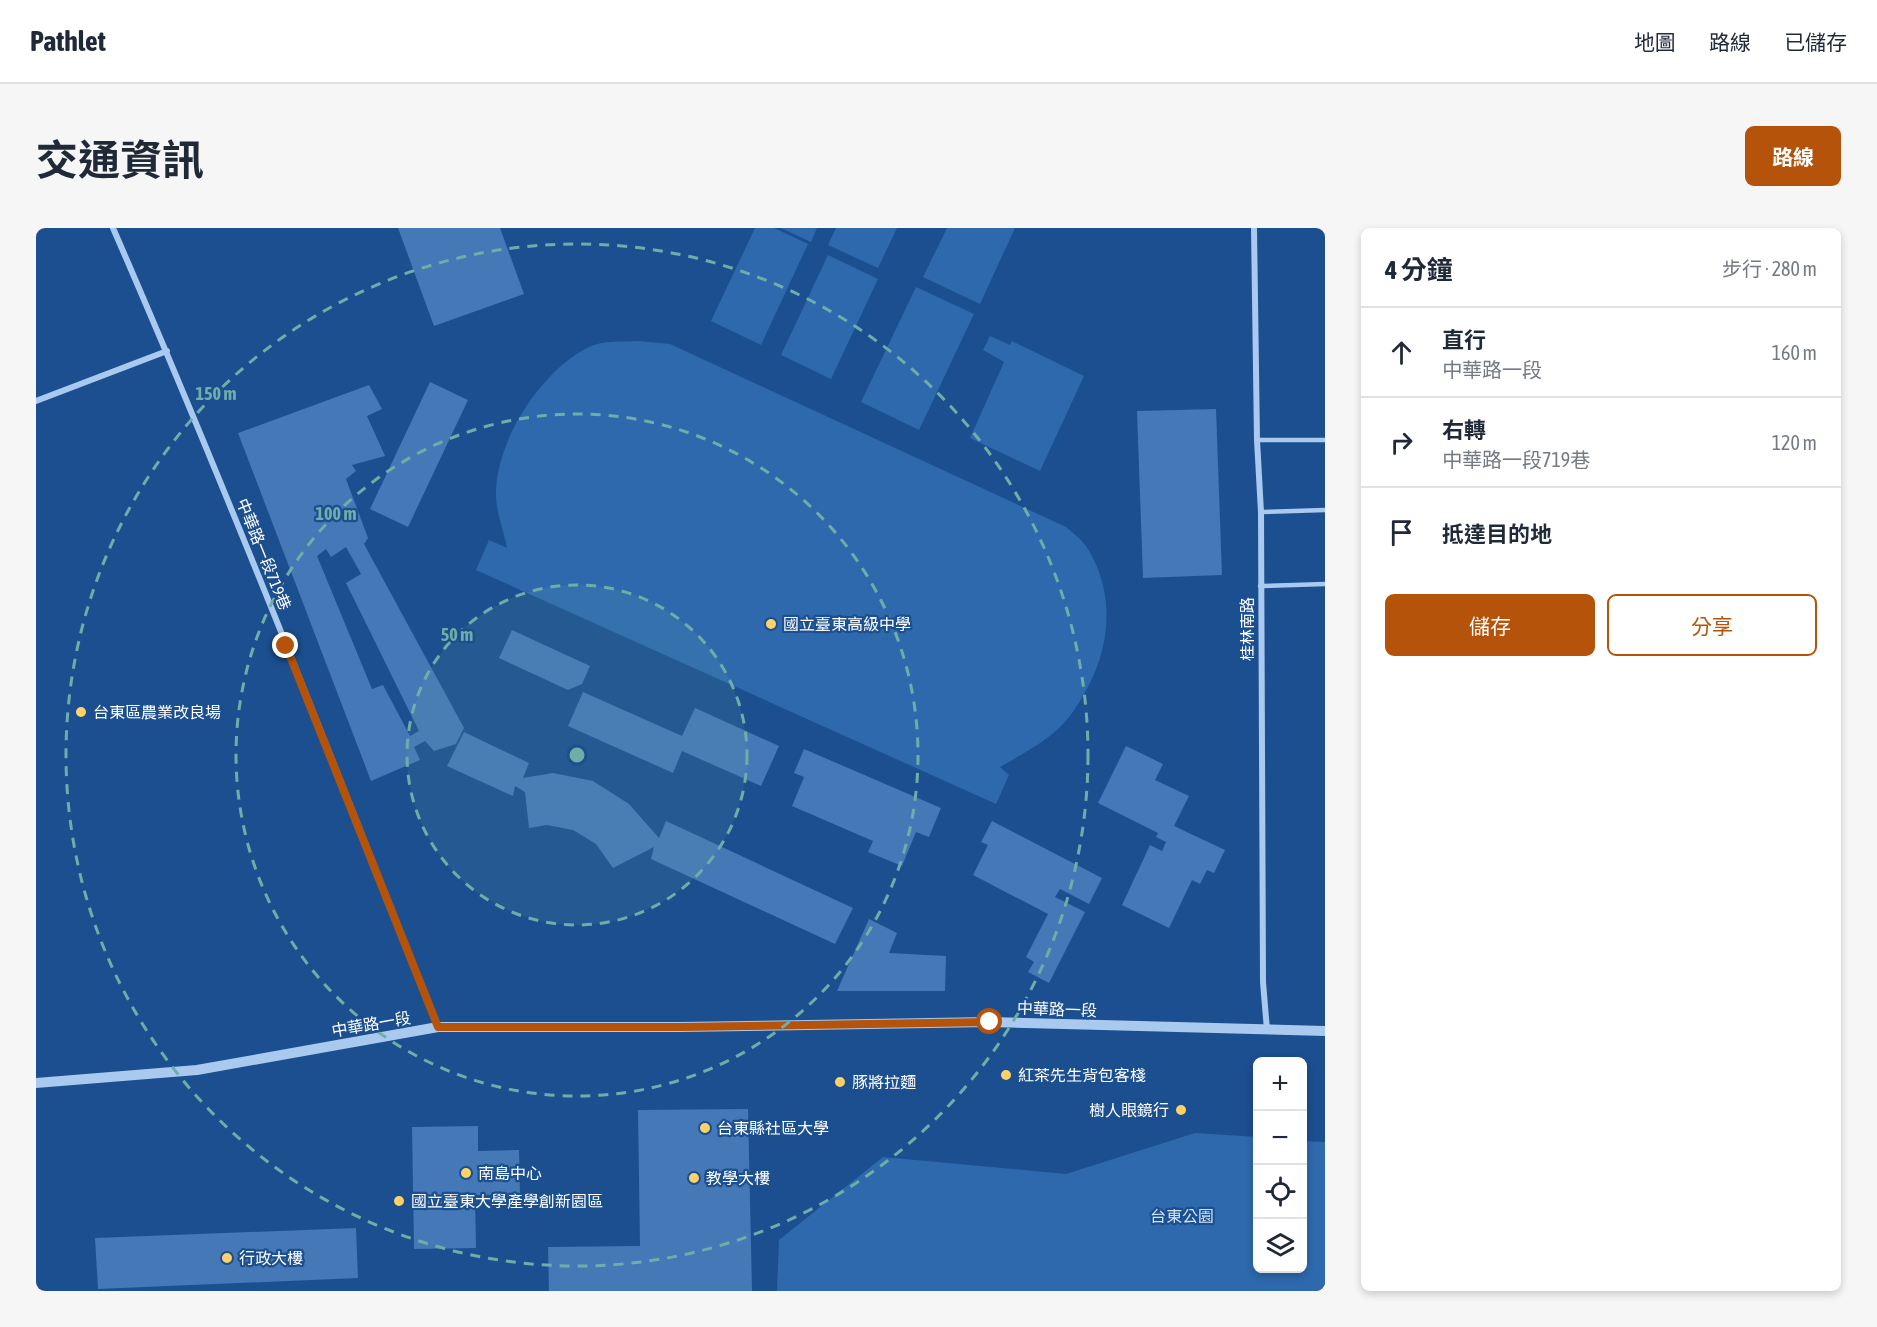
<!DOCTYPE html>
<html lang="zh-TW">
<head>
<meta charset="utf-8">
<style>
  body { margin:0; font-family:"Asap Condensed","Noto Sans TC",sans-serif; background:#f6f6f7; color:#1f2937 }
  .controls { position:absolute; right:18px; bottom:18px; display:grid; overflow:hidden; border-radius:9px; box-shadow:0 3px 9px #0003 }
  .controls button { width:54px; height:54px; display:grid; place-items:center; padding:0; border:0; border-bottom:2px solid #e0e1e3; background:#fff; color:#1f2937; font:30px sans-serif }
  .stop { position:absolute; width:18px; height:18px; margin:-14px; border:4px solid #b45309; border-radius:50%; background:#fff }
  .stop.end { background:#b45309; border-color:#fff; box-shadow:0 2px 6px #0008 }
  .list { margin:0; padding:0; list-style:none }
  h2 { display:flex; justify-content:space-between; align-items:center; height:78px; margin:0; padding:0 24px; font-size:26px }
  h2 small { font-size:20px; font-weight:400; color:#747a83 }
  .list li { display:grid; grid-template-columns:39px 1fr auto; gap:18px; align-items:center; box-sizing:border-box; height:90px; padding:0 24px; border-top:2px solid #e0e1e3 }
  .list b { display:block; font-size:22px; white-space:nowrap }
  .list p { margin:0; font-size:20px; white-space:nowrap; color:#747a83 }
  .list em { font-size:20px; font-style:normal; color:#747a83 }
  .actions { display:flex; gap:12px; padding:18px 24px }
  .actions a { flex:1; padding:14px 0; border:2px solid #b45309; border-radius:9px; text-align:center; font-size:21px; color:#b45309 }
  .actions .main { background:#b45309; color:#fff }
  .icon { flex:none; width:33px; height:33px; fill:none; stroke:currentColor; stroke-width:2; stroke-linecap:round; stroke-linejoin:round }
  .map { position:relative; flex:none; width:1289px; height:1063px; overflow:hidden; border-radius:9px }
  header { display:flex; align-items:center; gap:36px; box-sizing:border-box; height:84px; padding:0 30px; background:#fff; border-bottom:2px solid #e0e1e3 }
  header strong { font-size:28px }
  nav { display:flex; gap:33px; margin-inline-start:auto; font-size:21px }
  .intro { display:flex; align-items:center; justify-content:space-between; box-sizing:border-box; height:144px; padding:0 36px }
  h1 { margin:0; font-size:42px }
  .button { padding:15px 27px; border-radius:9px; background:#b45309; color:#fff; font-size:21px; font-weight:700 }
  main { display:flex; gap:36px; padding:0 36px }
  aside { flex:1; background:#fff; border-radius:9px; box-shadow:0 3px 9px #0003 }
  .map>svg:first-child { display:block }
  .green { fill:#2e69ad }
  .building { fill:#4478b7; fill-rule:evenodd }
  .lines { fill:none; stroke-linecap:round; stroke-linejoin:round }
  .service { stroke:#a9c9ee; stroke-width:4.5 }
  .minor { stroke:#a9c9ee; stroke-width:6 }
  .tertiary { stroke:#a9c9ee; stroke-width:10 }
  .route { stroke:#b45309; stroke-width:8 }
  .ring { fill:none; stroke:#6fada8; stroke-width:3; stroke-dasharray:10 8 }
  .poi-dot { fill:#ffd166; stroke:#1b4f8f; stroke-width:2 }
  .labels { text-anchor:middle; stroke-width:4.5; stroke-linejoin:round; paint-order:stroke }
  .street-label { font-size:16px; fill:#fff; stroke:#1b4f8f }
  .poi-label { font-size:16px; fill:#fff; stroke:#1b4f8f; text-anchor:start }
  .park-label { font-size:16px; fill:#cfe3fa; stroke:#1b4f8f }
  .centre { fill:#6fada8; stroke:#1b4f8f; stroke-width:3 }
  .ring-label { font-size:18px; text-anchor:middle; font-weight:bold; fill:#6fada8; stroke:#1b4f8f; stroke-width:4.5; stroke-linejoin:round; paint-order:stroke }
</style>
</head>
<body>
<header>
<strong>Pathlet</strong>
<nav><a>地圖</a><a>路線</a><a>已儲存</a></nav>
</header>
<div class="intro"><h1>交通資訊</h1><a class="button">路線</a></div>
<main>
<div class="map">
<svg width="1289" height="1063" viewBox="0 0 1289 1063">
  <rect width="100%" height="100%" fill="#1b4f8f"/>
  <path class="green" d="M719 0H738L772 16 725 117 675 93Z
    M745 0H781L775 14Z
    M800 0H861L842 40 792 17Z
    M911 0H979L944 76 887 49Z
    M792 27 842 51 795 151 745 127Z
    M880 59 938 86 883 202 825 174Z
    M954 108 974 117 976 113 1048 148 1004 243 934 210 968 134 947 122Z
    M603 113 634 116 1030 299C1037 305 1045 311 1050 318 1082 367 1074 426 1044 473 1038 483 1030 494 1021 502 1004 517 983 528 964 539L973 547 960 576 440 342 453 312 471 320C468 303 461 287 460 270 458 215 504 143 553 119 567 112 588 114 603 113Z
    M1159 905 1221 909 1222 1040H1266L1267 913 1289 914V1063H741L743 1012 847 929 1030 946Z"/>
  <path class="building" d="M362 0H464L488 66 398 98Z
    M394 154 432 172 372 299 334 281Z
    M333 157 346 181 331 188 349 228 316 237 320 243 310 251 332 310 328 316 428 500 420 516 398 523 389 513 378 519 384 532 335 553 202 205ZM310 319 325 346 310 355 383 503 374 508 347 457 336 461 281 328 290 321 295 329Z
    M1180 181 1186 347 1107 350 1101 183Z
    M476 402 554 438 546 456 532 462 463 430Z
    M547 464 646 508 659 480 743 518 725 558 646 523 637 545 532 498Z
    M428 504 493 535 487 550 517 545 557 553 593 576 623 610 630 593 817 680 799 716 615 631 618 619 577 640 560 616 537 602 511 597 493 600 489 564 479 558 477 568 411 538Z
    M1090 518 1127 536 1119 552 1153 568 1138 598 1189 622 1178 645 1171 642 1164 656 1156 652 1133 700 1086 677 1114 617 1126 623 1130 614 1120 609 1122 605 1062 575Z
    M768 521 905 580 893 609 880 604 866 638 832 624 837 613 756 578 768 549 758 545Z
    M956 593 1066 650 1053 676 1024 661 1019 669 1049 684 1013 755 992 744 998 734 990 729 1012 686 937 647 952 617 945 614Z
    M833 691 861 705 853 725 910 728 909 763H801Z
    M712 881 716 1063H513L512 1019 604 1018 602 882Z
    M442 898V923L483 922 484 967H439L440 1020 378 1021 376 899Z
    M320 1000 322 1050 62 1061 59 1010Z"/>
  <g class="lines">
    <path class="service" d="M1221 212H1289
      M1225 284 1289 282
      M1224 358 1289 356"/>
    <path class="minor" d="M77 0C192 264 296 532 402 799
      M1218 0 1221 212 1225 284 1227 754 1231 802
      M0 173 131 123"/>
    <path class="tertiary" d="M0 855 161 842 402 799H644L954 794 1289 803"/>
  </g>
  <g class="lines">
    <path class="route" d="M250 418 402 799H645L954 794"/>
  </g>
  <circle cx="541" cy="527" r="170" fill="#6fada8" fill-opacity=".12"/>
  <g class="ring">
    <circle cx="541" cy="527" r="170"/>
    <circle cx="541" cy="527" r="341"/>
    <circle cx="541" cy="527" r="511"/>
  </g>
  <g class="poi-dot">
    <circle cx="735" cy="396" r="6"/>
    <circle cx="45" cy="484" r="6"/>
    <circle cx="970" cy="847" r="6"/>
    <circle cx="804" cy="854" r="6"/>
    <circle cx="1145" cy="882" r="6"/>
    <circle cx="669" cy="900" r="6"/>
    <circle cx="430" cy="945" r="6"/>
    <circle cx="658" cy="950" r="6"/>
    <circle cx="363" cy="973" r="6"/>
    <circle cx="191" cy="1030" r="6"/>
  </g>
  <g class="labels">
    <g class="street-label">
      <text transform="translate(228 326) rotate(68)" y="6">中華路一段719巷</text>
      <text transform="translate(1211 401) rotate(-90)" y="6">桂林南路</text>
      <text transform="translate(1021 781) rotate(2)" y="6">中華路一段</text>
      <text transform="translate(335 796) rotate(-10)" y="6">中華路一段</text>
    </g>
    <g class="poi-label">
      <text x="747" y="402">國立臺東高級中學</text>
      <text x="57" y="490">台東區農業改良場</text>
      <text x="982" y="853">紅茶先生背包客棧</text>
      <text x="816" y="860">豚將拉麵</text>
      <text x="1133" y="888" text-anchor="end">樹人眼鏡行</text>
      <text x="681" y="906">台東縣社區大學</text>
      <text x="442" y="951">南島中心</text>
      <text x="670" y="956">教學大樓</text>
      <text x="375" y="979">國立臺東大學產學創新園區</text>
      <text x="203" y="1036">行政大樓</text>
    </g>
    <g class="park-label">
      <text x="1146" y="994">台東公園</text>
    </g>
  </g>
  <circle cx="541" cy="527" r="9" class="centre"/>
  <g class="ring-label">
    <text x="180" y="172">150 m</text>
    <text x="300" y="292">100 m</text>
    <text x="421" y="413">50 m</text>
  </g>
</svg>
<div class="controls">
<button>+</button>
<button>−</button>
<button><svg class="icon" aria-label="locate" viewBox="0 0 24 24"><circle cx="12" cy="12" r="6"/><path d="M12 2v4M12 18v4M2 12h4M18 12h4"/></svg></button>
<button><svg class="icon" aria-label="layers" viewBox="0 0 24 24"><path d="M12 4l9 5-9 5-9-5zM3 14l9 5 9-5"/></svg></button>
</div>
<div class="stop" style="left:954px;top:794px"></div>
<div class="stop end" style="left:250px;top:418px"></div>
</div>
<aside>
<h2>4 分鐘<small>步行 · 280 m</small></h2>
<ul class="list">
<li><svg class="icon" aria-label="ahead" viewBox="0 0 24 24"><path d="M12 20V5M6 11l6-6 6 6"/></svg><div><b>直行</b><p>中華路一段</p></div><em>160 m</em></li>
<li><svg class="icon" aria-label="right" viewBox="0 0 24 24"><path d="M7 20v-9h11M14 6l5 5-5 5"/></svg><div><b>右轉</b><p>中華路一段719巷</p></div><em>120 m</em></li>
<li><svg class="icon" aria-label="arrive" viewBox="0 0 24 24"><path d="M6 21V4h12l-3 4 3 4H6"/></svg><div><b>抵達目的地</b></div></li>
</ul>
<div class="actions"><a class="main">儲存</a><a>分享</a></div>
</aside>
</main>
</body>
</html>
